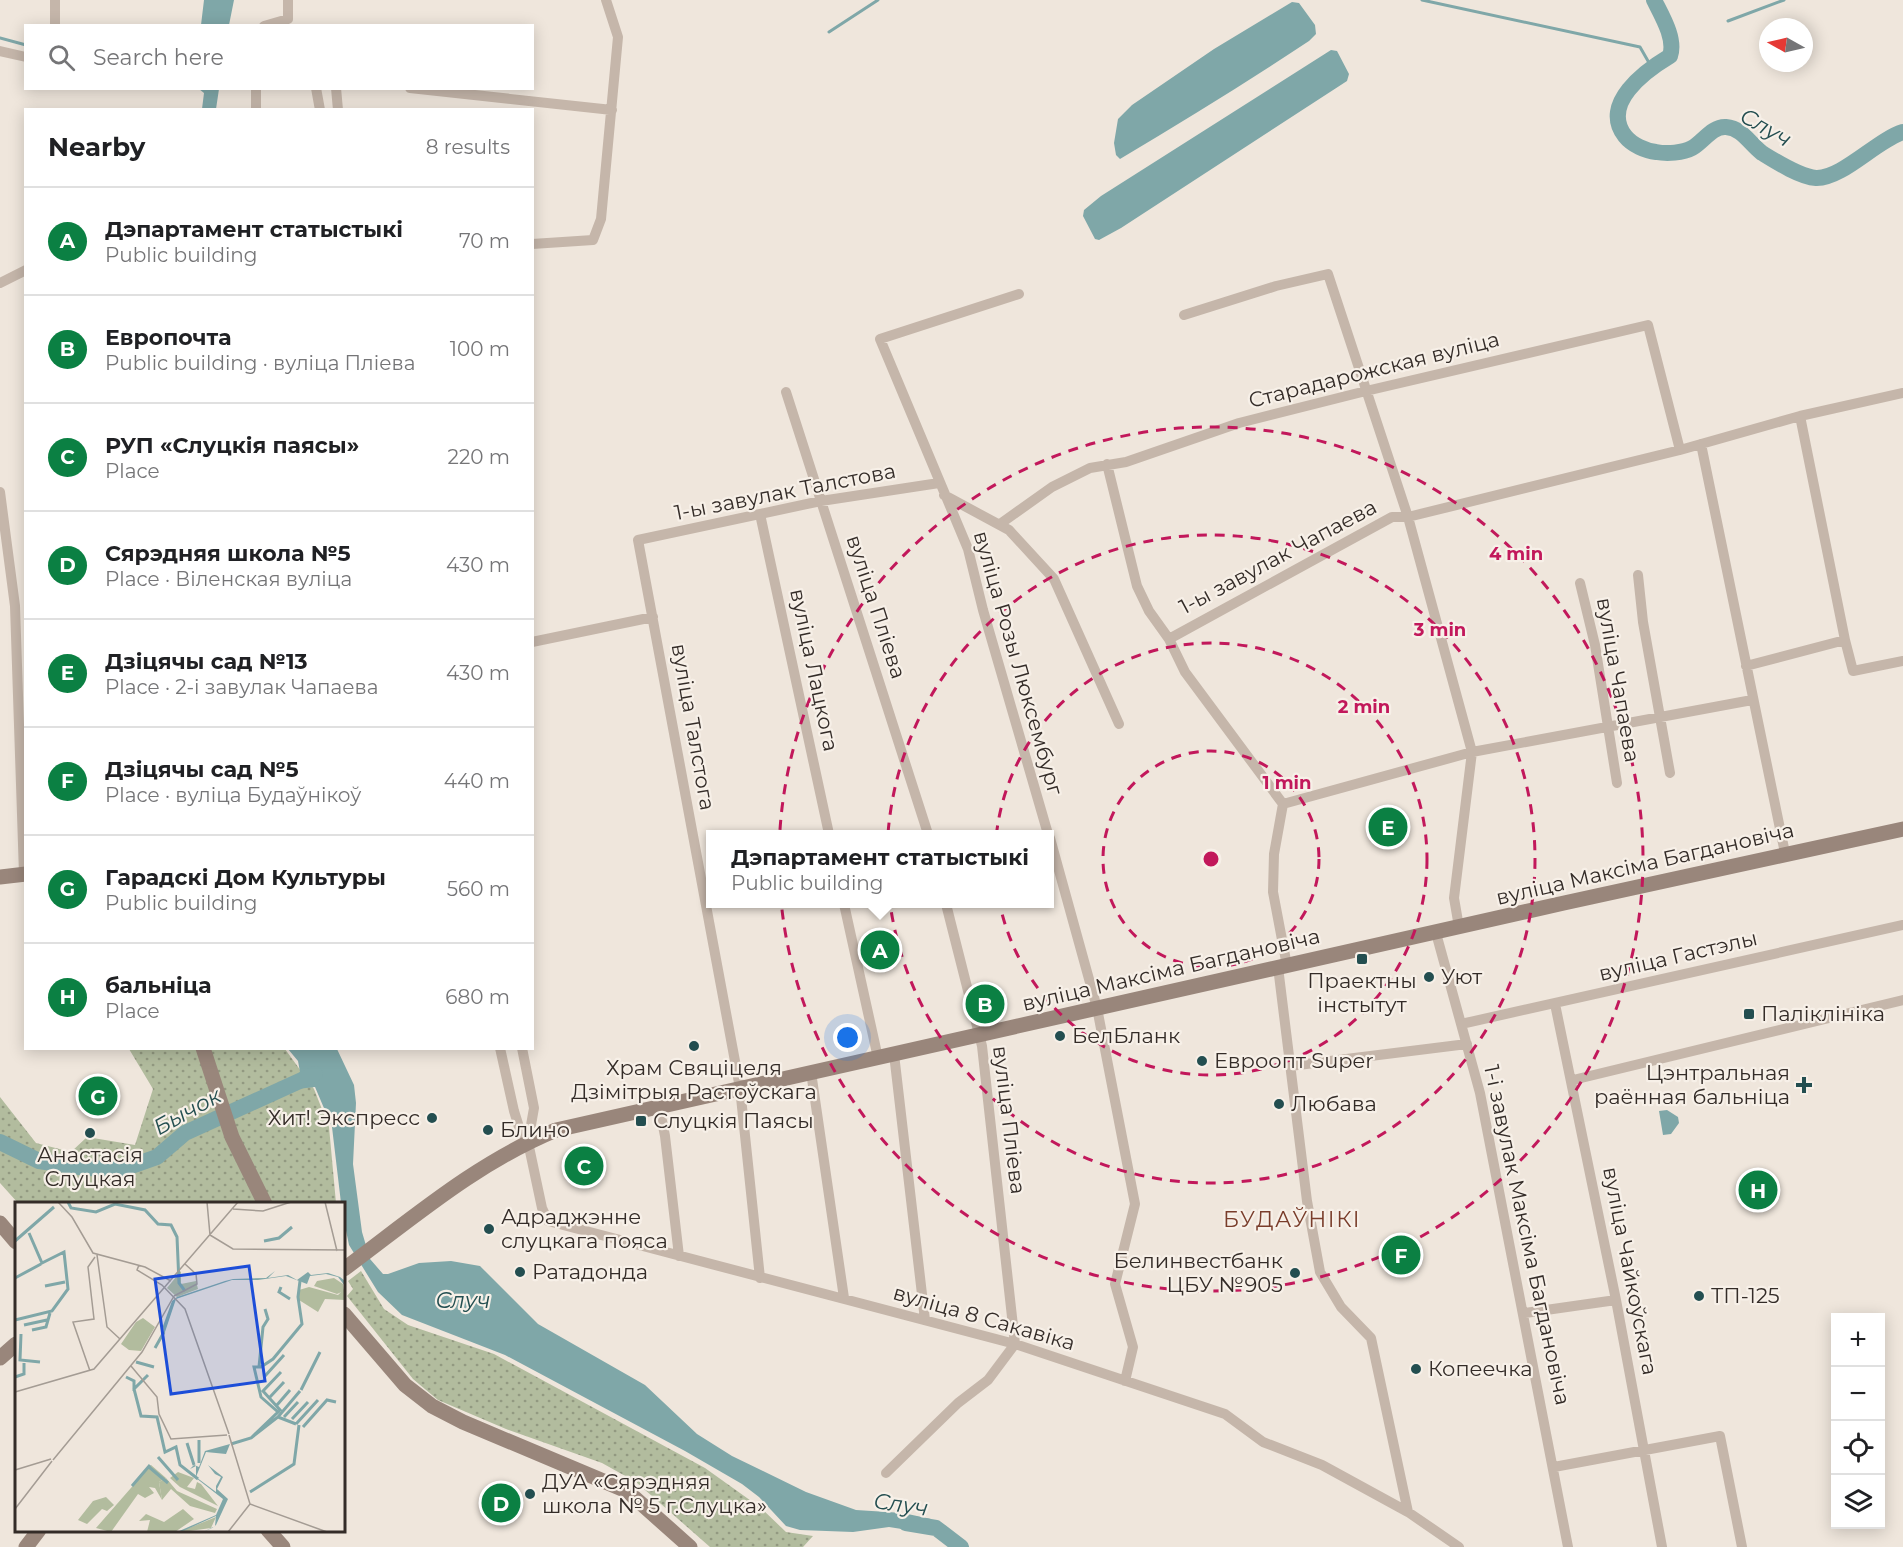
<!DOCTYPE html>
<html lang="en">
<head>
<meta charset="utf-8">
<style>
  body { margin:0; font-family:Montserrat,sans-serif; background:#f6f6f6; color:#202124 }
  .controls { position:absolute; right:18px; bottom:18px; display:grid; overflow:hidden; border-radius:0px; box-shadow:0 3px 15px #0003 }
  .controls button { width:54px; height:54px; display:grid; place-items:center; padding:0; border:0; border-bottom:2px solid #e0e0e0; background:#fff; color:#202124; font:30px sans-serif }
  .compass { position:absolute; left:1759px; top:18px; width:54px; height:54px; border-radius:50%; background:#fff; box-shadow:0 3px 15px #0003; rotate:278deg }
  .you { position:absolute; left:848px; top:1038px; width:21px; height:21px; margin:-15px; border:4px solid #fff; border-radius:50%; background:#1a73e8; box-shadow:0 0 0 9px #1a73e833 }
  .badge { display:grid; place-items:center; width:39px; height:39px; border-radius:50%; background:#0b8043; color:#fff; font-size:20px; font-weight:700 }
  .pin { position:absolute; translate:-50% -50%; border:3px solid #fff; box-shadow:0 2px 6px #0006 }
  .popup { position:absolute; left:706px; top:830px; width:348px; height:78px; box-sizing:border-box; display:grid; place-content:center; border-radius:0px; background:#fff; filter:drop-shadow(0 2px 4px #0005); font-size:20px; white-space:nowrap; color:#757577 }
  .popup b { font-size:22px; color:#202124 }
  .popup::after { content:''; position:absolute; left:50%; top:100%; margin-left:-12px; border:12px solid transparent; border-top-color:#fff }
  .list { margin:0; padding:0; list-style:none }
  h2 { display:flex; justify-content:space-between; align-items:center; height:78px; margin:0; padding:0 24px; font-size:26px }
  h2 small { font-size:20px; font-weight:400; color:#757577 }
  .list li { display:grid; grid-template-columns:39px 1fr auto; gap:18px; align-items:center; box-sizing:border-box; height:108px; padding:0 24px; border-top:2px solid #e0e0e0 }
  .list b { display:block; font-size:22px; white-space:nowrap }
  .list p { margin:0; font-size:20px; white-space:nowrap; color:#757577 }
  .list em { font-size:20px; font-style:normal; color:#757577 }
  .icon { flex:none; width:33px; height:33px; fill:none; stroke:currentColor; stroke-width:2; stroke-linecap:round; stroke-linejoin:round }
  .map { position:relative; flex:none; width:1903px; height:1547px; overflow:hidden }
  .search { position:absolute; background:#fff; box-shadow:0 3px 15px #0003; left:24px; top:24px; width:510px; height:66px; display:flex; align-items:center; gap:15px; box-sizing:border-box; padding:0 21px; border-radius:0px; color:#757577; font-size:22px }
  .panel { position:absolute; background:#fff; box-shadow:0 3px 15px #0003; left:24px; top:108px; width:510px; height:942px; border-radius:0px }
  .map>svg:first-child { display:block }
  .park { fill:url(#park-dots) }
  .water { fill:#7fa7a8 }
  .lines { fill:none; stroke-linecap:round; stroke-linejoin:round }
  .stream { stroke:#7fa7a8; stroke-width:3 }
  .river { stroke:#7fa7a8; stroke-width:16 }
  .street { stroke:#c5b6aa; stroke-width:10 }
  .secondary { stroke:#99867b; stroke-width:15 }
  .ring { fill:none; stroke:#c2185b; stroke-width:3; stroke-dasharray:10 8 }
  .poi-dot { fill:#234e50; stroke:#f7f0e8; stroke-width:2 }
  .labels { text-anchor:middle; stroke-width:4.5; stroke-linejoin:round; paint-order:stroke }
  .street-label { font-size:21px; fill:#342c28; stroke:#f7f0e8 }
  .poi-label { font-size:21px; fill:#342c28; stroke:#f7f0e8; text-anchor:start }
  .water-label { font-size:22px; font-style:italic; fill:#234e50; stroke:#f7f0e8 }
  .neighbourhood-label { font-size:22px; letter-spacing:1.5px; fill:#793d2b; stroke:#f7f0e8 }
  .inset-river { fill:none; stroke:#7fa7a8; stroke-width:3 }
  .inset-road { fill:none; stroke:#a49c94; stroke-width:1.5 }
  .view { fill:#1d4ed8; fill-opacity:0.15; stroke:#1d4ed8; stroke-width:3 }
  .inset-edge { fill:none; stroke:#342c28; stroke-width:3 }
  .centre { fill:#c2185b; stroke:#f7f0e8; stroke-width:3 }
  .ring-label { font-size:18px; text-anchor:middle; font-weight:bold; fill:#c2185b; stroke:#f7f0e8; stroke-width:4.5; stroke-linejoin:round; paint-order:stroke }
</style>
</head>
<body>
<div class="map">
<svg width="1903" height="1547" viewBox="0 0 1903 1547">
  <defs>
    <pattern id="park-dots" width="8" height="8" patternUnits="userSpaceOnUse" patternTransform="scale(1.5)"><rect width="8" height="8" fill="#b2bc9e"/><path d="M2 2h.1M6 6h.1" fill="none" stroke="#929981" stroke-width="1.8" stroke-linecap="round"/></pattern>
  </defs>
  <rect width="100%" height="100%" fill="#efe6dc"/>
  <path class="park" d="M129 1049H285L314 1089 329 1127 336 1203H18L0 1183V1097L36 1143 71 1152 87 1137 135 1145 153 1089Z
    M361 1271 384 1309 408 1325 494 1354 705 1468 761 1508 786 1532 813 1536 803 1547H710L636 1482 602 1463 506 1429 438 1400 413 1379 347 1296 353 1289 348 1281Z"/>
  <path class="water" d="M204 0H234L229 25H201Z
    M1292 2 1299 3 1315 25 1316 34 1309 41C1247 82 1184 121 1120 159L1116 155 1114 143 1118 119 1132 105 1214 49Z
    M1331 50 1337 51 1349 74 1347 81 1121 228 1099 240 1095 239 1083 216 1084 210 1101 196Z
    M199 89H219L216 109H202L204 93Z
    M288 1049H337L354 1085 356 1103 353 1164 362 1232 370 1259 383 1274H388L419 1263 451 1261 480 1266 538 1324 645 1385 697 1434 732 1456 806 1492 856 1510 903 1513 931 1519 927 1533 889 1527 853 1532 800 1530 786 1526 759 1497 742 1484 685 1451 505 1355 402 1315 378 1292 349 1245 344 1221V1204L341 1203 332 1127 315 1087 297 1089 293 1078 300 1072 298 1061Z
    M1667 1110 1678 1117 1679 1123 1671 1134 1663 1135 1659 1111Z"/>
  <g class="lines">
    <path class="stream" d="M1422 0 1640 47 1652 68
      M1728 21 1784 0
      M829 32 878 0
      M0 38 26 45"/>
    <path class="river" d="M1654 0C1662 16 1676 39 1670 56 1645 71 1600 104 1625 136 1632 145 1646 151 1656 152 1667 154 1683 153 1692 148 1703 142 1712 126 1726 127 1742 128 1750 144 1762 153 1775 161 1800 177 1816 178 1842 179 1877 140 1903 132
      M0 1142 39 1161 86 1168 123 1169 157 1157 185 1133 315 1074
      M906 1523 936 1528 961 1547"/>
    <path class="street" d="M55 26V0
      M264 26 288 19V0
      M0 51 26 57
      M256 88V110
      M316 88 320 110
      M336 88 338 110
      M410 88 612 110
      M532 244 593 240 601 219 618 37 606 0
      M0 283 26 270
      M1019 294 880 339 968 549 983 610 1048 834
      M1184 315 1276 286 1328 274 1408 517 1472 752 1454 898 1459 927
      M786 392 928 834
      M1800 416 1845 640
      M1701 444 1785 853
      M1107 464 1137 586 1149 611 1169 639 1185 672 1283 804 1274 854 1273 892 1287 966
      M0 492 15 606 24 874
      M944 495 1009 530 1054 579 1119 724
      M760 514 829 834
      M1000 524 1052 487 1090 468 1126 462 1239 423 1366 391 1648 325 1680 450
      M1638 575 1643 622 1670 773
      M1580 583 1595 645 1617 783
      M1169 639 1392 517H1408L1680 450 1800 416 1903 393
      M532 642 653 617
      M1746 666 1845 640 1853 671 1903 661
      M1283 804 1472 752 1752 700
      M1050 838 1097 1008 1135 1204 1115 1284 1133 1347 1125 1381
      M844 904 878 1058
      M1436 933 1480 1093 1568 1547
      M1278 967 1307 1201 1320 1272 1341 1307 1371 1338 1408 1512
      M1555 1004 1616 1300 1662 1547
      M1461 1024 1903 925
      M500 1048 514 1111 519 1127 528 1142 542 1208 548 1221 1015 1344 1225 1414 1263 1442 1322 1465 1408 1512 1459 1547
      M522 1048 534 1108 528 1142
      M894 1054 925 1320
      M1290 1066 1467 1044
      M811 1072 844 1298
      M1573 1080 1903 1000
      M659 1106 665 1136 679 1256
      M760 1278 740 1088 638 540 821 501 939 483
      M1525 1313 1616 1300
      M1554 1467 1720 1436 1742 1547
      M886 1473 958 1403 988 1380 1015 1344 982 1046 946 904"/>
    <path class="secondary" d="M0 877 26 874
      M203 1048 232 1137 265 1204
      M0 1223 16 1242
      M344 1269C413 1218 476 1163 556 1130L1564 903 1903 829
      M344 1314 405 1385 432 1406 463 1422 627 1491 690 1547
      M0 1358 16 1344
      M268 1530 283 1547
      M26 1547 39 1530"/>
  </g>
  <g class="ring">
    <circle cx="1211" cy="859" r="108"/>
    <circle cx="1211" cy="859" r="216"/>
    <circle cx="1211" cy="859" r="324"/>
    <circle cx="1211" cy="859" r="432"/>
  </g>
  <g class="poi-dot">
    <rect x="1356" y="953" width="12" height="12" rx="3"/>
    <circle cx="1429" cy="977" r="6"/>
    <rect x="1743" y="1008" width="12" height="12" rx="3"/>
    <circle cx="1060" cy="1036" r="6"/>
    <circle cx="694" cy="1046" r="6"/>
    <circle cx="1202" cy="1061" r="6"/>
    <path d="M1801 1076h6v6h6v6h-6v6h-6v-6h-6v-6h6z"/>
    <circle cx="1279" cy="1104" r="6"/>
    <circle cx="432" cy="1118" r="6"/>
    <rect x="635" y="1115" width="12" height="12" rx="3"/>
    <circle cx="488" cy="1130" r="6"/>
    <circle cx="90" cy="1133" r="6"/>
    <circle cx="489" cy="1229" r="6"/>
    <circle cx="520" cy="1272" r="6"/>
    <circle cx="1295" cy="1273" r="6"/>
    <circle cx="1699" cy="1296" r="6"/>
    <circle cx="1416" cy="1369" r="6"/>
    <circle cx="530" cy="1494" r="6"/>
  </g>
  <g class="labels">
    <g class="street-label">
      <text transform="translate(1374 370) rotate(-14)" y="7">Старадарожская вуліца</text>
      <text transform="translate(785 492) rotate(-11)" y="7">1-ы завулак Талстова</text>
      <text transform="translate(1278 557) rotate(-28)" y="7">1-ы завулак Чапаева</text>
      <text transform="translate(876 607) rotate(72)" y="7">вуліца Пліева</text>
      <text transform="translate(1018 663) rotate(74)" y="7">вуліца Розы Люксембург</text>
      <text transform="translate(814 670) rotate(78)" y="7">вуліца Лацкога</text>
      <text transform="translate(1618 680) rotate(80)" y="7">вуліца Чапаева</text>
      <text transform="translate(693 727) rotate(80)" y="7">вуліца Талстога</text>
      <text transform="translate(1645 864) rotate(-13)" y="7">вуліца Максіма Багдановіча</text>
      <text transform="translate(1678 956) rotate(-13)" y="7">вуліца Гастэлы</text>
      <text transform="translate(1171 970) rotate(-13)" y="7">вуліца Максіма Багдановіча</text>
      <text transform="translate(1009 1120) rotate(83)" y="7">вуліца Пліева</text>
      <text transform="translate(1527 1235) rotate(78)" y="7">1-і завулак Максіма Багдановіча</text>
      <text transform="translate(1630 1271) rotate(79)" y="7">вуліца Чайкоўскага</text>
      <text transform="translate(984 1318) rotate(16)" y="7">вуліца 8 Сакавіка</text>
    </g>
    <g class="poi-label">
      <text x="1441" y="984">Уют</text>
      <text x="1362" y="988" text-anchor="middle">Праектны<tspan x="1362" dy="24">інстытут</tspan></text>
      <text x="1761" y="1021">Паліклініка</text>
      <text x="1072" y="1043">БелБланк</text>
      <text x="1214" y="1068">Евроопт Super</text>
      <text x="694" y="1075" text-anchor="middle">Храм Свяціцеля<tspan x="694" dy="24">Дзімітрыя Растоўскага</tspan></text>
      <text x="1790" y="1080" text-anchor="end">Цэнтральная<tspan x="1790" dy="24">раённая бальніца</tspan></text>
      <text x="1291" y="1111">Любава</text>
      <text x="420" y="1125" text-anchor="end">Хит! Экспресс</text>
      <text x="653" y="1128">Слуцкія Паясы</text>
      <text x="500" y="1137">Блино</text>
      <text x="90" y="1162" text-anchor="middle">Анастасія<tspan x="90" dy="24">Слуцкая</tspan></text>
      <text x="501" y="1224">Адраджэнне<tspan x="501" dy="24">слуцкага пояса</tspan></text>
      <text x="1283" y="1268" text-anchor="end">Белинвестбанк<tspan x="1283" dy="24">ЦБУ №905</tspan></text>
      <text x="532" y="1279">Ратадонда</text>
      <text x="1711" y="1303">ТП-125</text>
      <text x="1428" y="1376">Копеечка</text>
      <text x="542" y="1489">ДУА «Сярэдняя<tspan x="542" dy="24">школа № 5 г.Слуцка»</tspan></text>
    </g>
    <g class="water-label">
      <text transform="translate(1766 127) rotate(30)" y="8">Случ</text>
      <text transform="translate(187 1111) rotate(-29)" y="8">Бычок</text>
      <text x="463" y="1308">Случ</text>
      <text transform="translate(901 1504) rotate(8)" y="8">Случ</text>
    </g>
    <g class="neighbourhood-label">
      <text x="1292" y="1227">БУДАЎНІКІ</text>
    </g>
  </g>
  <g transform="translate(15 1202)">
    <rect width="330" height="330" fill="#efe6dc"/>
    <path d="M319 76 328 82 329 89 322 92 299 84 302 79ZM163 270 179 276 172 285 180 287 182 280 186 282 203 304 165 285 155 276ZM151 276 162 289 202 307 200 311 175 304 156 287 147 298 144 280ZM168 307 179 317 160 330H132L135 318 124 319 131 312 149 320Z" fill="#b2bc9e"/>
    <path d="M294 85 323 93 330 86V98L310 97 303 110 284 98V88ZM136 263 151 276 144 280 147 298 140 286 134 285 139 291 130 296 123 292 96 330 81 326ZM91 295 99 303 92 309 87 307 72 322 63 318 78 299ZM201 315 196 326 167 330 169 328Z" fill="#b2bc9e"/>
    <path d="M166 69V82L181 79 183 87 162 95 152 86ZM128 116 140 125 126 149 114 148 106 142 121 120Z" fill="#b2bc9e"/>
    <path d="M260 69 253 76 273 73 282 78 293 70 296 73 313 71 325 75 330 79V84L323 75 311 72 295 74 292 82 271 74 243 78H217L161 97 149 133 148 124 157 99 162 95 210 79 218 77 251 76ZM215 242 211 252 191 250 181 275 201 290V284L206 275 200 272 193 263 208 275 202 287 213 297 201 323 197 326 188 330 200 324 201 314 166 330H162L201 313 208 297 181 276V264L175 267 179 263 184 265 190 249Z" fill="#7fa7a8"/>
    <path class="inset-river" d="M53 0 56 6 81 10 100 2 130 8 143 22 156 23 162 35 164 81 170 89M0 39 39 5M249 39 264 36 277 25M0 76 26 62M30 84 50 80M266 85 264 90 275 97M0 118 37 109 53 87 49 50 27 61 14 31M9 123 32 118M17 128 31 125 35 111M6 132 5 158 25 160M140 146 149 130M121 160 139 165M244 165 248 125 253 117 250 107M266 170 248 189 266 209M133 173 119 187 126 214 142 215 150 250 161 245 165 263 183 277M250 174 269 153M0 175 9 172V161M111 175 119 179V189M286 188 305 150M255 195 269 180M262 203 275 188M263 215 281 222M269 215 283 200M277 217 293 200M281 222 303 198M288 225 312 198 321 200M236 236 263 215 285 189M184 238V261M172 241 179 263M216 242 236 236 263 210 246 195 239 165H246L258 157 287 122 283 95 285 79M143 255 163 278M134 265 153 281M117 284 135 263M235 290 279 262 284 223"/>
    <path class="inset-road" d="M43 0 57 15 78 51 130 65 156 79M192 0 195 33M310 0 322 49M218 7 248 9 276 0M195 33 218 47 330 48M82 53 92 125 105 137M124 63 122 68 147 83 170 107 214 232M159 94 182 82 181 72 170 62M116 164 142 195 144 212 156 237 212 233M75 169 58 120 79 117 73 65 80 55M0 190 79 167 223 0M214 233 235 302 312 330M38 258 127 150 159 94M0 268 36 257M0 307 37 259M213 330 235 302"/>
    <path class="view" d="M234 64 250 179 156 192 140 77Z"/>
    <rect width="330" height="330" class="inset-edge"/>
  </g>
  <circle cx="1211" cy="859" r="9" class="centre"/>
  <g class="ring-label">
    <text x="1516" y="560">4 min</text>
    <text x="1440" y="636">3 min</text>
    <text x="1364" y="713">2 min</text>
    <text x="1287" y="789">1 min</text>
  </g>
</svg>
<div class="controls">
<button>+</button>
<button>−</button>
<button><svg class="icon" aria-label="locate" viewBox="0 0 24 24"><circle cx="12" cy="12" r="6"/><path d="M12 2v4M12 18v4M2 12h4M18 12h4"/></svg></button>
<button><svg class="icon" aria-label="layers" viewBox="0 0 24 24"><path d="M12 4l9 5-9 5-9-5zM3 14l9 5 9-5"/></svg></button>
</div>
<svg class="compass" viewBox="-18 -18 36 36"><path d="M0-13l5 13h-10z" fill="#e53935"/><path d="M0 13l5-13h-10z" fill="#757577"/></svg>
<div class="you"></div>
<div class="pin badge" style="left:880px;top:950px">A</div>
<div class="popup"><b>Дэпартамент статыстыкі</b>Public building</div>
<div class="pin badge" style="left:985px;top:1004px">B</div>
<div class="pin badge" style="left:584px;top:1166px">C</div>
<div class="pin badge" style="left:501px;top:1503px">D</div>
<div class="pin badge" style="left:1388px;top:827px">E</div>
<div class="pin badge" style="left:1401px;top:1255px">F</div>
<div class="pin badge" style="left:98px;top:1096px">G</div>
<div class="pin badge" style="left:1758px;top:1190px">H</div>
<div class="search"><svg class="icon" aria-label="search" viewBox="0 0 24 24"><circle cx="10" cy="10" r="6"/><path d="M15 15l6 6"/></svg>Search here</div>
<section class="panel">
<h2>Nearby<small>8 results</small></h2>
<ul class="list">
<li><span class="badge">A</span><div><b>Дэпартамент статыстыкі</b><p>Public building</p></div><em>70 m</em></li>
<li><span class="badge">B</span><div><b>Европочта</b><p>Public building · вуліца Пліева</p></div><em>100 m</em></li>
<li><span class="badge">C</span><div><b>РУП «Слуцкія паясы»</b><p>Place</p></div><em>220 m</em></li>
<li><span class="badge">D</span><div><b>Сярэдняя школа №5</b><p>Place · Віленская вуліца</p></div><em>430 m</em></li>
<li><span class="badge">E</span><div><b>Дзіцячы сад №13</b><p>Place · 2-і завулак Чапаева</p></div><em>430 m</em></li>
<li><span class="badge">F</span><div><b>Дзіцячы сад №5</b><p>Place · вуліца Будаўнікоў</p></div><em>440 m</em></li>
<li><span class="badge">G</span><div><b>Гарадскі Дом Культуры</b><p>Public building</p></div><em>560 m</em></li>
<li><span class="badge">H</span><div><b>бальніца</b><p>Place</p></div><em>680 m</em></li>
</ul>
</section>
</div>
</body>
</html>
